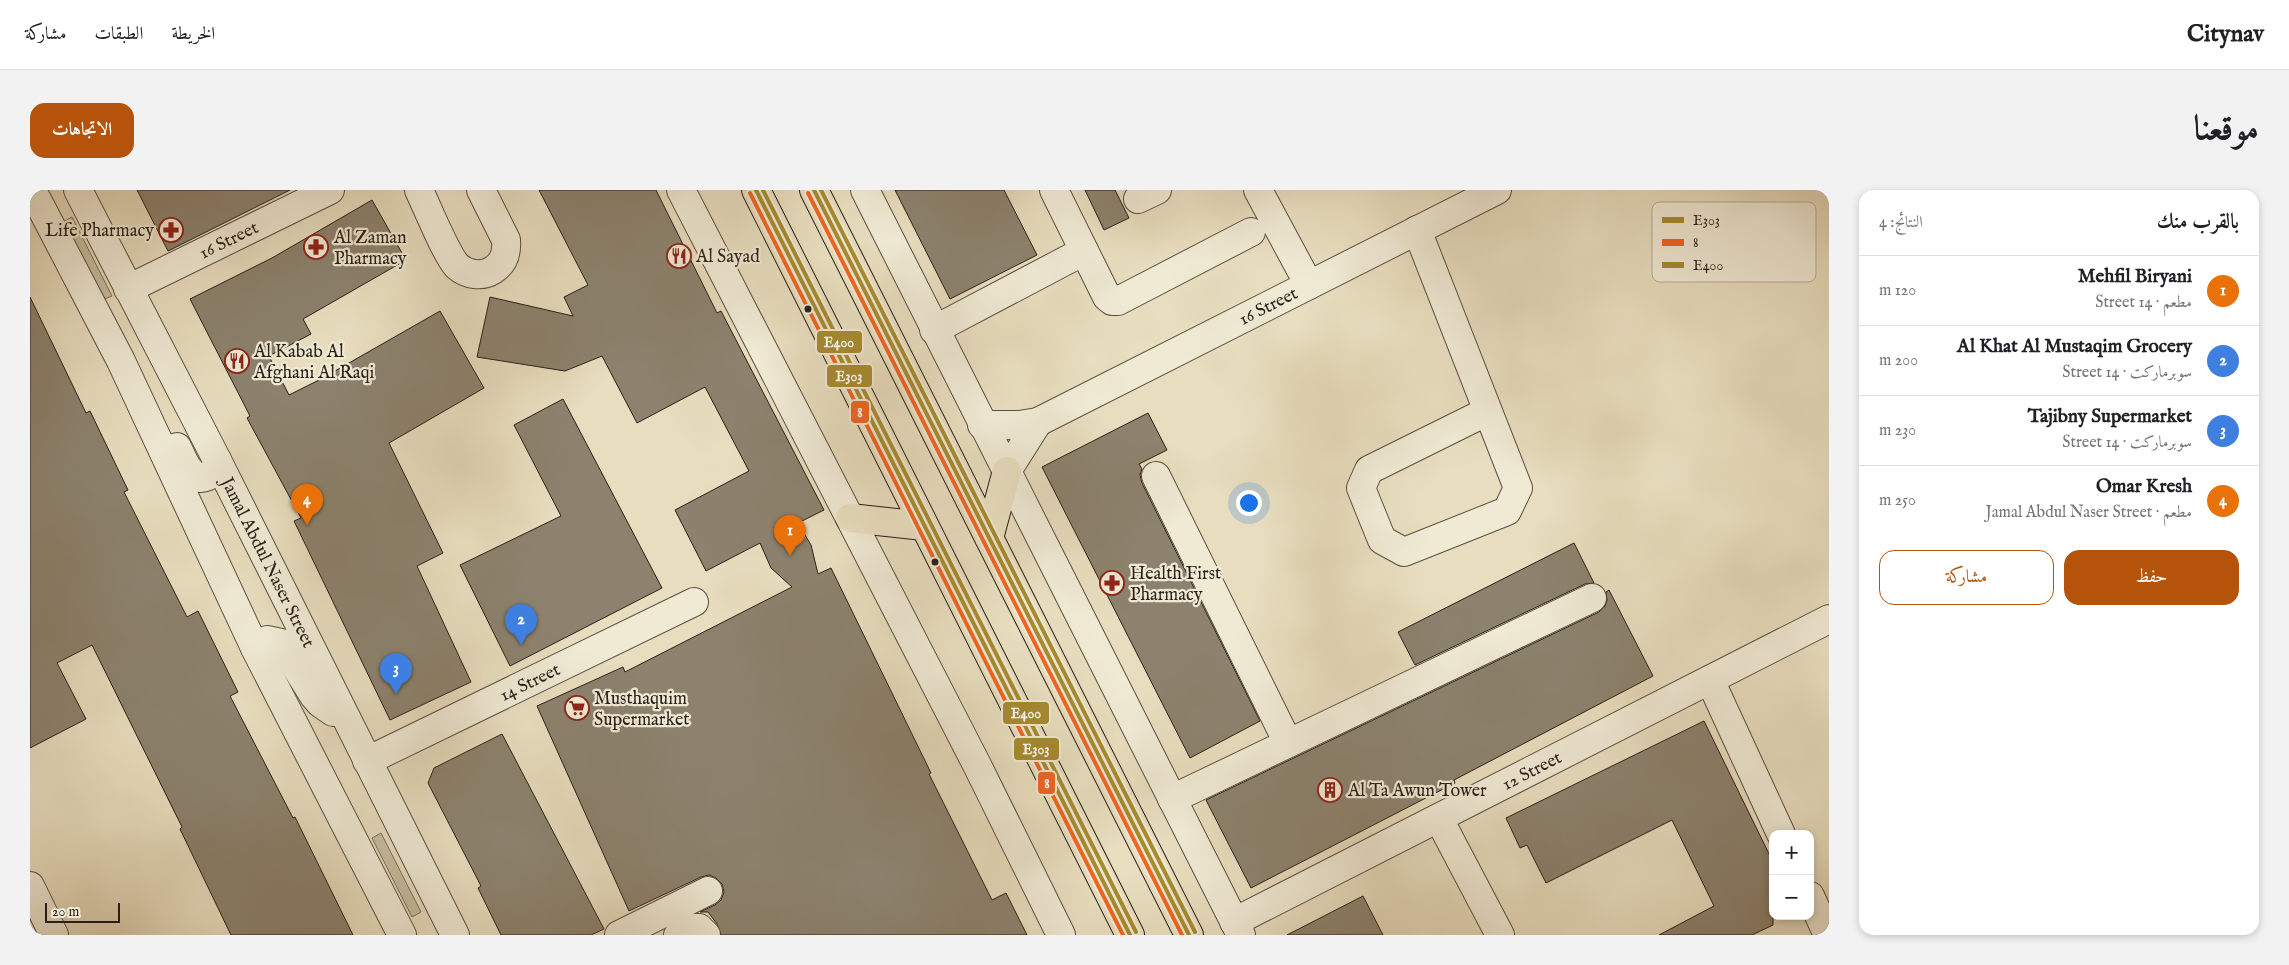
<!DOCTYPE html>
<html lang="ar">
<head>
<meta charset="utf-8">
<style>
  body { margin:0; font-family:"IM FELL English",Amiri,serif; background:#f2f2f2; color:#202124; direction:rtl }
  .controls { position:absolute; right:15px; bottom:15px; display:grid; overflow:hidden; border-radius:10px; box-shadow:0 2px 8px #0003 }
  .controls button { width:45px; height:45px; display:grid; place-items:center; padding:0; border:0; border-bottom:1px solid #e0e0e0; background:#fff; color:#202124; font:25px sans-serif }
  .scale { position:absolute; left:15px; bottom:12px; width:75px; box-sizing:border-box; padding-left:5px; border:2px solid #291f17; border-top:0; font-size:14px; line-height:18px; white-space:nowrap; color:#291f17; -webkit-text-stroke:4px #f0ead5; paint-order:stroke }
  .you { position:absolute; left:1218px; top:312px; width:18px; height:18px; margin:-12px; border:4px solid #fff; border-radius:50%; background:#1a73e8; box-shadow:0 0 0 8px #1a73e833 }
  .badge { display:grid; place-items:center; width:32px; height:32px; border-radius:50%; background:#b45309; color:#fff; font-size:16px; font-weight:700 }
  .pin { position:absolute; translate:-50% -41px; filter:drop-shadow(0 1px 2px #0008) }
  .pin::after { content:''; position:absolute; top:26px; width:18px; height:15px; background:inherit; clip-path:polygon(0 0,100% 0,50% 100%) }
  .list { margin:0; padding:0; list-style:none }
  h2 { display:flex; justify-content:space-between; align-items:center; height:65px; margin:0; padding:0 20px; font-size:21px }
  h2 small { font-size:16px; font-weight:400; color:#757577 }
  .list li { display:grid; grid-template-columns:32px 1fr auto; gap:15px; align-items:center; box-sizing:border-box; height:70px; padding:0 20px; border-top:1px solid #e0e0e0 }
  .list b { display:block; font-size:19px; white-space:nowrap }
  .list p { margin:0; font-size:16px; white-space:nowrap; color:#757577 }
  .list em { font-size:16px; font-style:normal; color:#757577 }
  .actions { display:flex; gap:10px; padding:15px 20px }
  .actions a { flex:1; padding:11px 0; border:1px solid #b45309; border-radius:15px; text-align:center; font-size:18px; color:#b45309 }
  .actions .main { background:#b45309; color:#fff }
  .map { position:relative; flex:none; width:1799px; height:745px; overflow:hidden; direction:ltr; border-radius:15px }
  header { display:flex; align-items:center; gap:30px; box-sizing:border-box; height:70px; padding:0 25px; background:#fff; border-bottom:1px solid #e0e0e0 }
  header strong { font-size:24px }
  nav { display:flex; gap:28px; margin-inline-start:auto; font-size:18px }
  .intro { display:flex; align-items:center; justify-content:space-between; box-sizing:border-box; height:120px; padding:0 30px }
  h1 { margin:0; font-size:35px }
  .button { padding:12px 22px; border-radius:15px; background:#b45309; color:#fff; font-size:18px; font-weight:700 }
  main { display:flex; gap:30px; padding:0 30px }
  aside { flex:1; background:#fff; border-radius:15px; box-shadow:0 2px 8px #0003 }
  .map>svg:first-child { display:block }
  .green { fill:#c8bea2; stroke:#786e5c }
  .building { fill:#8c826e; stroke:#291f17 }
  .lines { fill:none; stroke-linecap:round; stroke-linejoin:round }
  .minor-casing { stroke:#594f41; stroke-width:30 }
  .highway-casing { stroke:#291f17; stroke-width:30 }
  .minor { stroke:#f0ead5; stroke-width:28 }
  .highway { stroke:#e8debf; stroke-width:28 }
  .bus-1-casing { stroke:#f0ead5; stroke-width:8 }
  .bus-2-casing { stroke:#f0ead5; stroke-width:8 }
  .bus-3-casing { stroke:#f0ead5; stroke-width:8 }
  .bus-1 { stroke:#a78b30; stroke-width:4 }
  .bus-2 { stroke:#f26522; stroke-width:4 }
  .bus-3 { stroke:#a78b30; stroke-width:4 }
  .bus-dot { fill:#291f17; stroke:#f0ead5; stroke-width:2 }
  .labels { text-anchor:middle; stroke-width:4.5; stroke-linejoin:round; paint-order:stroke }
  .poi-label { font-size:18px; fill:#291f17; stroke:#f0ead5; text-anchor:start }
  .street-label { font-size:18px; fill:#291f17; stroke:#f0ead5 }
  .key { fill:#f0ead5; stroke:#b4ad9c; stroke-width:1 }
  .key-label { font-size:14px; fill:#291f17 }
  .line-badge { stroke:#f0ead5; stroke-width:2 }
  .badge-label { font-size:14px; text-anchor:middle; font-weight:bold; fill:#fff }
</style>
</head>
<body>
<header>
<strong>Citynav</strong>
<nav><a>الخريطة</a><a>الطبقات</a><a>مشاركة</a></nav>
</header>
<div class="intro"><h1>موقعنا</h1><a class="button">الاتجاهات</a></div>
<main>
<aside>
<h2>بالقرب منك<small>النتائج: 4</small></h2>
<ul class="list">
<li><span class="badge" style="background:#e8710a">1</span><div><b>Mehfil Biryani</b><p>مطعم · 14 Street</p></div><em>120 m</em></li>
<li><span class="badge" style="background:#3f7fe0">2</span><div><b>Al Khat Al Mustaqim Grocery</b><p>سوبرماركت · 14 Street</p></div><em>200 m</em></li>
<li><span class="badge" style="background:#3f7fe0">3</span><div><b>Tajibny Supermarket</b><p>سوبرماركت · 14 Street</p></div><em>230 m</em></li>
<li><span class="badge" style="background:#e8710a">4</span><div><b>Omar Kresh</b><p>مطعم · Jamal Abdul Naser Street</p></div><em>250 m</em></li>
</ul>
<div class="actions"><a class="main">حفظ</a><a>مشاركة</a></div>
</aside>
<div class="map">
<svg width="1799" height="745" viewBox="0 0 1799 745">
  <rect width="100%" height="100%" fill="#e8debf"/>
  <filter id="stains"><feTurbulence type="fractalNoise" baseFrequency=".004" numOctaves="4"/><feColorMatrix values="0 0 0 0 .2 0 0 0 0 .09 0 0 0 0 .02 0 0 0 .5 -.17"/></filter>
  <radialGradient id="worn" r=".72"><stop offset=".6" stop-color="#630" stop-opacity="0"/><stop offset="1" stop-color="#630" stop-opacity=".3"/></radialGradient>
  <path class="green" d="M42 27 82 106 72 110 33 32Z
    M351 643 391 722 382 727 342 648Z"/>
  <path class="building" d="M107 0H260L138 61Z
    M509 0H626L687 123 691 121 794 320 768 333 781 355 788 384 801 378 901 583 899 584 962 710 976 703 997 745H691L687 734 678 722H670L685 715 691 710 694 702 692 694 686 688 679 685 671 687 599 721 507 516 593 477 595 482 762 397 741 378 730 353 676 381 645 320 719 281 675 197 607 233 572 166 535 181 447 167 460 107 543 126 534 107 558 95Z
    M865 0H974L1007 65 920 109Z
    M1055 0H1085L1099 28 1074 40Z
    M342 10 376 70 273 129 281 144 239 166 259 205 291 189 410 121 454 198 359 253 413 363 387 376 441 492 360 530 264 331 271 328 217 228 220 226 160 109 242 68Z
    M0 107 56 223 60 221 98 300 94 302 157 427 168 421 208 502 200 506 263 628 265 627 323 745H201L150 639 152 637 62 455 27 473 56 529 0 558Z
    M533 209 632 398 480 476 430 375 531 326 484 235Z
    M1118 223 1137 260 1109 274 1112 279 1110 285 1112 293 1230 531 1160 568 1012 277Z
    M1544 353 1564 393 1555 394 1385 475 1368 442Z
    M1579 400 1623 486 1424 590 1425 593 1221 698 1176 610 1569 422 1575 416 1577 410 1576 402Z
    M1674 531 1743 672V735L1722 745H1629L1684 716 1642 630 1516 693 1497 655 1490 658 1476 628Z
    M472 544 574 739 561 745H471L448 698 451 696 398 593 404 578Z
    M1333 706 1353 745H1257Z"/>
  <g class="lines">
    <defs>
      <g id="minor">
        <path d="M2 0 91 171 225 458 372 745"/>
        <path id="s1" d="M48 0 187 270 425 745"/>
        <path d="M389 0C397 17 416 64 427 76 437 85 452 87 463 80 474 73 477 63 476 50L451 0"/>
        <path d="M651 0 947 575 1031 745"/>
        <path d="M835 0 1211 745"/>
        <path d="M1024 0 1077 107 1082 111H1088L1221 42"/>
        <path d="M1228 0 1279 95"/>
        <path d="M1108 9 1127 0"/>
        <path d="M1387 40 1488 298 1477 321 1374 362 1352 350 1331 298 1339 280 1458 221"/>
        <path id="s2" d="M98 99 300 0"/>
        <path d="M904 140 1054 61"/>
        <path id="s3" d="M952 235H989L1008 232 1467 0"/>
        <path d="M147 257C153 269 157 283 170 288 181 287 187 281 187 270"/>
        <path d="M977 281 1008 232"/>
        <path d="M1126 286 1258 553"/>
        <path d="M225 458 237 450 251 453 284 506 290 513 303 522"/>
        <path d="M1680 490 1751 644"/>
        <path id="s4" d="M337 571 664 412"/>
        <path d="M1142 609 1562 408"/>
        <path d="M1409 629 1470 745"/>
        <path d="M0 696 24 745"/>
        <path d="M1780 706 1798 745"/>
        <path id="s5" d="M1204 732 1799 429"/>
        <path d="M589 745 678 701"/>
        <path d="M648 745 661 738H669L676 745"/>
      </g>
      <path id="highway" d="M726 0 1100 745
        M784 0 1159 745
        M820 328 894 336
        M959 348 977 281"/>
    </defs>
    <use href="#minor" class="minor-casing"/>
    <use href="#highway" class="highway-casing"/>
    <use href="#minor" class="minor"/>
    <use href="#highway" class="highway"/>
    <defs>
      <path id="bus-1" d="M726 0 1100 745
        M784 0 1159 745"/>
      <path id="bus-2" d="M720 3 1093 745
        M778 3 1152 745"/>
      <path id="bus-3" d="M733 0 1106 742
        M791 0 1165 742"/>
    </defs>
    <use href="#bus-1" class="bus-1-casing"/>
    <use href="#bus-2" class="bus-2-casing"/>
    <use href="#bus-3" class="bus-3-casing"/>
    <use href="#bus-1" class="bus-1"/>
    <use href="#bus-2" class="bus-2"/>
    <use href="#bus-3" class="bus-3"/>
  </g>
  <defs>
    <symbol id="pharmacy-ring" viewBox="-11 -11 22 22"><circle r="9.5" fill="#f0ead5" stroke="#8f2418" stroke-width="1.5"/><path d="M-2-6h4v4h4v4h-4v4h-4v-4h-4v-4h4Z" fill="#8f2418"/></symbol>
    <symbol id="restaurant-ring" viewBox="-11 -11 22 22"><circle r="9.5" fill="#f0ead5" stroke="#8f2418" stroke-width="1.5"/><path d="M-5-6h1v4h1v-4h1v4h1v-4h1v5L-1.5 .5V6h-2V.5L-5-1ZM5-6V6H3V1.5H1.5Q1.5-4 5-6Z" fill="#8f2418"/></symbol>
    <symbol id="supermarket-ring" viewBox="-11 -11 22 22"><circle r="9.5" fill="#f0ead5" stroke="#8f2418" stroke-width="1.5"/><path d="M-6-5.5h2.5l.6 2H6L4.5 2H-2.5L-4.4-4H-6ZM-1.5 3.2a1.3 1.3 0 1 0 .1 0ZM3 3.2a1.3 1.3 0 1 0 .1 0Z" fill="#8f2418"/></symbol>
    <symbol id="building-ring" viewBox="-11 -11 22 22"><circle r="9.5" fill="#f0ead5" stroke="#8f2418" stroke-width="1.5"/><path d="M-4-6H4V6H1V3H-1V6H-4ZM-2.5-4.3h1.7v1.8h-1.7ZM.8-4.3h1.7v1.8H.8ZM-2.5-1h1.7V.8h-1.7ZM.8-1h1.7V.8H.8Z" fill="#8f2418"/></symbol>
  </defs>
  <g fill-rule="evenodd">
    <use href="#pharmacy-ring" x="127" y="26" width="28" height="28"/>
    <use href="#pharmacy-ring" x="272" y="43" width="28" height="28"/>
    <use href="#restaurant-ring" x="635" y="52" width="28" height="28"/>
    <use href="#restaurant-ring" x="193" y="157" width="28" height="28"/>
    <use href="#pharmacy-ring" x="1068" y="379" width="28" height="28"/>
    <use href="#supermarket-ring" x="533" y="504" width="28" height="28"/>
    <use href="#building-ring" x="1286" y="586" width="28" height="28"/>
  </g>
  <g class="bus-dot">
    <circle cx="778" cy="119" r="4.5"/>
    <circle cx="905" cy="372" r="4.5"/>
  </g>
  <g class="labels">
    <g class="poi-label">
      <text x="124" y="46" text-anchor="end">Life Pharmacy</text>
      <text x="304" y="53">Al Zaman<tspan x="304" dy="21">Pharmacy</tspan></text>
      <text x="666" y="72">Al Sayad</text>
      <text x="224" y="167">Al Kabab Al<tspan x="224" dy="21">Afghani Al Raqi</tspan></text>
      <text x="1100" y="389">Health First<tspan x="1100" dy="21">Pharmacy</tspan></text>
      <text x="564" y="514">Musthaquim<tspan x="564" dy="21">Supermarket</tspan></text>
      <text x="1318" y="606">Al Ta Awun Tower</text>
    </g>
    <g class="street-label">
      <text dy="6" stroke="none"><textPath href="#s2" startOffset="112">16 Street</textPath></text>
      <text dy="6" stroke="none"><textPath href="#s3" startOffset="314">16 Street</textPath></text>
      <text dy="6" stroke="none"><textPath href="#s1" startOffset="418">Jamal Abdul Naser Street</textPath></text>
      <text dy="6" stroke="none"><textPath href="#s4" startOffset="181">14 Street</textPath></text>
      <text dy="6" stroke="none"><textPath href="#s5" startOffset="334">12 Street</textPath></text>
    </g>
  </g>
  <rect x="1622" y="12" width="164" height="80" rx="8" class="key"/>
  <rect x="1632" y="27" width="22" height="6" fill="#a78b30"/>
  <rect x="1632" y="49" width="22" height="7" fill="#f26522"/>
  <rect x="1632" y="72" width="22" height="6" fill="#a78b30"/>
  <g class="key-label">
    <text x="1663" y="35">E303</text>
    <text x="1663" y="57">8</text>
    <text x="1663" y="80">E400</text>
  </g>
  <g class="line-badge">
    <rect x="786" y="140" width="47" height="24" rx="5" fill="#a78b30"/>
    <rect x="796" y="174" width="47" height="24" rx="5" fill="#a78b30"/>
    <rect x="820" y="210" width="20" height="24" rx="5" fill="#f26522"/>
    <rect x="972" y="511" width="48" height="24" rx="5" fill="#a78b30"/>
    <rect x="983" y="547" width="47" height="24" rx="5" fill="#a78b30"/>
    <rect x="1007" y="581" width="19" height="24" rx="5" fill="#f26522"/>
  </g>
  <g class="badge-label">
    <text x="809" y="157">E400</text>
    <text x="819" y="191">E303</text>
    <text x="830" y="227">8</text>
    <text x="996" y="528">E400</text>
    <text x="1006" y="564">E303</text>
    <text x="1017" y="598">8</text>
  </g>
  <rect width="100%" height="100%" filter="url(#stains)"/>
  <rect width="100%" height="100%" fill="url(#worn)"/>
</svg>
<div class="controls">
<button>+</button>
<button>−</button>
</div>
<div class="scale">20 m</div>
<div class="you"></div>
<div class="pin badge" style="left:760px;top:366px;background:#e8710a">1</div>
<div class="pin badge" style="left:491px;top:455px;background:#3f7fe0">2</div>
<div class="pin badge" style="left:366px;top:504px;background:#3f7fe0">3</div>
<div class="pin badge" style="left:277px;top:335px;background:#e8710a">4</div>
</div>
</main>
</body>
</html>
